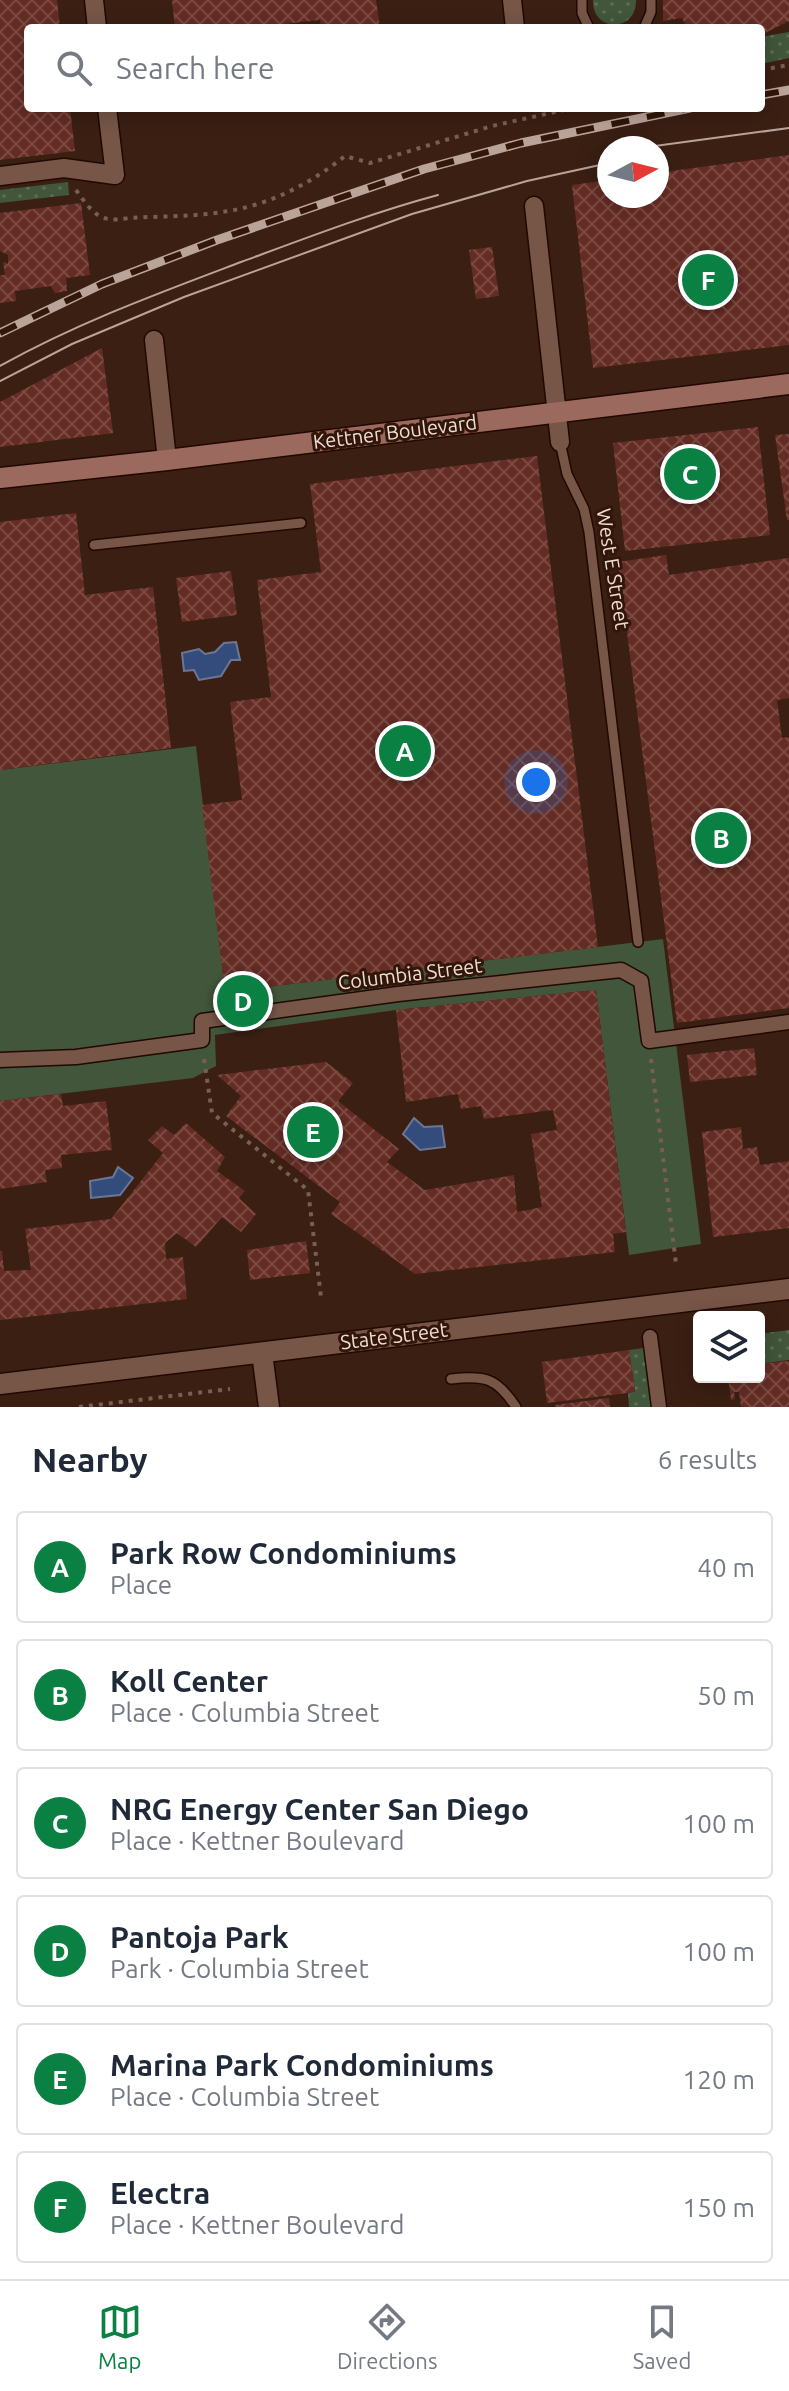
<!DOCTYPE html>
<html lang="en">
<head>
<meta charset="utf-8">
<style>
  body { margin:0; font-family:Ubuntu,sans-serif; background:#f6f6f7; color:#1f2937 }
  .controls { position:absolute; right:24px; bottom:24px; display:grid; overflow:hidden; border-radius:8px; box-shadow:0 4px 20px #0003 }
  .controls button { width:72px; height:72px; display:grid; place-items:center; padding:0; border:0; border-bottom:2px solid #e0e1e3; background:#fff; color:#1f2937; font:40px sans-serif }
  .compass { position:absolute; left:597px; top:136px; width:72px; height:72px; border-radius:50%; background:#fff; box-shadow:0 4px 20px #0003; rotate:83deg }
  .you { position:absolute; left:536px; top:782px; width:28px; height:28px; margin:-20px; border:6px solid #fff; border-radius:50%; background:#1a73e8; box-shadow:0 0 0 12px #1a73e833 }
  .badge { display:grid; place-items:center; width:52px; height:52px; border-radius:50%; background:#0b8043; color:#fff; font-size:26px; font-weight:700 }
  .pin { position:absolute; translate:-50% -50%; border:4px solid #fff; box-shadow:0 2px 8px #0006 }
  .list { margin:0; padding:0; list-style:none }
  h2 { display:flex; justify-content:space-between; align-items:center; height:104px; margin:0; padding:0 32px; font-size:34px }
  h2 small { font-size:26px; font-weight:400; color:#747a83 }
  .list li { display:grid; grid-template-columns:52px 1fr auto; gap:24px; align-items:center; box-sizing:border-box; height:112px; margin:0 16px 16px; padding:0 16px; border:2px solid #e0e1e3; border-radius:8px }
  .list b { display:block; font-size:30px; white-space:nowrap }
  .list p { margin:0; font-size:26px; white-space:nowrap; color:#747a83 }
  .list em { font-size:26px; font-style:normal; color:#747a83 }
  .icon { flex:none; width:44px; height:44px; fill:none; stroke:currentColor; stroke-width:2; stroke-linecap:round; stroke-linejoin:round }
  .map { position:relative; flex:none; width:789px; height:1407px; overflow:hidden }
  .search { position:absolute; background:#fff; box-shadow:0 4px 20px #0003; left:24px; right:24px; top:24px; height:88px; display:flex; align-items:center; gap:20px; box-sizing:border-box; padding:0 28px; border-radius:8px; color:#747a83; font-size:30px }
  .sheet { height:872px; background:#fff }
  nav { display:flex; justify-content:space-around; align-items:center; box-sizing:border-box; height:112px; border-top:2px solid #e0e1e3; background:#fff; font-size:22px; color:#747a83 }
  nav a { display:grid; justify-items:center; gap:4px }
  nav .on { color:#0b8043 }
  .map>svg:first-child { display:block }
  .grass { fill:url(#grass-dots) }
  .park { fill:#41563a }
  .water { fill:#344c7b; stroke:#6c7795; stroke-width:2 }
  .building { fill:url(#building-cross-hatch) }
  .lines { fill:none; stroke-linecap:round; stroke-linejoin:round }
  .service-casing { stroke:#210800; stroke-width:12 }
  .pedestrian-casing { stroke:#210800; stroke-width:17 }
  .minor-casing { stroke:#210800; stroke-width:21 }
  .tertiary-casing { stroke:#210800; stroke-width:23 }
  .secondary-casing { stroke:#210800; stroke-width:23 }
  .path { stroke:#785f54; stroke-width:4; stroke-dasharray:4 6; stroke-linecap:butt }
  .service { stroke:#775648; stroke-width:9 }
  .pedestrian { stroke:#775648; stroke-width:14 }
  .minor { stroke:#775648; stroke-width:18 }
  .tertiary { stroke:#775648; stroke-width:20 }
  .secondary { stroke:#9c695e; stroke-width:20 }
  .tram { stroke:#baa49a; stroke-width:2 }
  .rail-casing { stroke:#baa49a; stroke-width:9 }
  .rail { stroke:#311609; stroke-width:6; stroke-dasharray:18; stroke-linecap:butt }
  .labels { text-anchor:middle; stroke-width:6; stroke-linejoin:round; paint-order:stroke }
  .street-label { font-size:20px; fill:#efdcd3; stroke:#311609 }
</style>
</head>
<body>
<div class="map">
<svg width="789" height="1407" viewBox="0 0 789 1407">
  <defs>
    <pattern id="grass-dots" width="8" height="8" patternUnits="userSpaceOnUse" patternTransform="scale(2)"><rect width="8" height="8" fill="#41563a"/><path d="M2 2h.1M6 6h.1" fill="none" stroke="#5d6e56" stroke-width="1.8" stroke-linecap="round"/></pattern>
    <pattern id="building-cross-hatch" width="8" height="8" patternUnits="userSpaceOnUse" patternTransform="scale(2)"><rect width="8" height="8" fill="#652c24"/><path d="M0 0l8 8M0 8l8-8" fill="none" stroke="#7b4a43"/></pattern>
  </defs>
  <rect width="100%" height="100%" fill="#3b1f13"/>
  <path class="grass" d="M593 0H636C637 33 592 33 593 0Z
    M789 32V58L761 64V37Z
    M68 182 69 195 0 203V190Z
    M789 1330V1360L759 1364V1334Z
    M644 1348 651 1407H629L628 1393 635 1391 629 1350Z"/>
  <path class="park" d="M196 746 225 992 663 939 701 1244 629 1255 596 990 396 1010 215 1035 216 1066 193 1078 0 1101V770Z"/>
  <path class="water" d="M236 642 240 660H231L221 676 199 680 194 670 184 671 182 653 199 649 205 654 215 652 224 643Z
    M414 1118 424 1127 442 1126 445 1147 420 1150 403 1134Z
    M118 1167 133 1178 120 1195 91 1198 90 1181 113 1177Z"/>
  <path class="building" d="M0 0H57L60 28H28V108H70L75 151 0 160Z
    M172 0H376L380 28H321L320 20 248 28H175Z
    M663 0H789V21L761 35V28H691L685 24 682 18 663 21Z
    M789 155V345L593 368 572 185 609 180V196H657V173Z
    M81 203 90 275 66 278 67 291 55 293 51 286 15 291 16 301 0 303V275H5L3 262 8 264V255L0 251V213Z
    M492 247 499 296 476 299 469 250Z
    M102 348 113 433 0 447V402Z
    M758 427 770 535 625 551 613 443Z
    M789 434V520H787L775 435Z
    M537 456 598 947 225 992 202 805 242 800 230 702 271 697 257 580 321 572 310 484Z
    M76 513 85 595 153 587 171 748 0 770V522Z
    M666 555 669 575 789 558V698L777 700 782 738 789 737V1008L677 1023 618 562Z
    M231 571 237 615 182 622 176 578Z
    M596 990 626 1232 613 1234 615 1252 415 1274 331 1214 340 1202 226 1116 241 1096 217 1075 326 1062 353 1083 338 1101 399 1149 387 1162 425 1190 514 1175 517 1212 542 1207 531 1134 557 1130 553 1110 484 1119 481 1106 461 1109 458 1094 406 1102 396 1010Z
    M754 1048 757 1075 690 1082 687 1055Z
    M61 1094 63 1106 106 1101 112 1150 61 1155 62 1168 45 1170 47 1182 0 1189V1101Z
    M186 1123 225 1157 217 1171 245 1191 239 1198 256 1214 241 1232 222 1217 196 1247 177 1233 165 1243 166 1259 183 1257 187 1299 0 1320V1251H2L4 1271 31 1270 25 1229 111 1219 163 1153 148 1140 162 1126 174 1135Z
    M741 1127 743 1149 757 1147 760 1165 789 1161V1228L713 1237 702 1132Z
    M306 1241 310 1273 250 1280 247 1250Z
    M629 1350 635 1392 547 1403 542 1362Z
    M789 1361V1407H741L739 1392H734L735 1399 731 1400 728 1377H759V1364Z
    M609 1398 610 1407H555V1405Z"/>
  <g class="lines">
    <defs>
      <path id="service" d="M582 0V13L589 28
        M644 28 651 12V0
        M560 442 567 474 584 509 589 532 638 942
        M94 545 301 523
        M451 1379C485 1375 497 1378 516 1407"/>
      <path id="pedestrian" d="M0 1060 76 1057 202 1040V1021L398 994 621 970 641 981 649 1041 789 1022
        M650 1337 659 1407"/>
      <path id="minor" d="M94 0 97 28
        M512 0 515 28
        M0 176 64 168 115 175 107 108
        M534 206 560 442
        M154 340 167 460"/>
      <path id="tertiary" d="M262 1353 269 1407
        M0 1384 789 1289"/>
      <path id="secondary" d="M0 478 167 460 789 384"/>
    </defs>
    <use href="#service" class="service-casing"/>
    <use href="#pedestrian" class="pedestrian-casing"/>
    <use href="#minor" class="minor-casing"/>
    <use href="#tertiary" class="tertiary-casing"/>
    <use href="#secondary" class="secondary-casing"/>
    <path class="path" d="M761 70 789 65
      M76 190C92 212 99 224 128 218 161 216 196 217 228 211 272 204 311 183 345 156L370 163 492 126 573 108
      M204 1059 212 1113 308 1190 321 1297
      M651 1059 676 1264
      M79 1407 230 1389"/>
    <use href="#service" class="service"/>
    <use href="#pedestrian" class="pedestrian"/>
    <use href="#minor" class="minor"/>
    <use href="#tertiary" class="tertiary"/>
    <use href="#secondary" class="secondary"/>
    <path class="tram" d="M640 148 789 128
      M0 366C77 323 159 293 241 262 306 238 371 213 438 195
      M0 381 72 344 184 297 412 214 527 181 609 163"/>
    <defs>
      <path id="rail" d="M761 95 789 90
        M0 333 102 284 217 240 424 169 521 143 690 108"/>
    </defs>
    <use href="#rail" class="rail-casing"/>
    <use href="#rail" class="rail"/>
  </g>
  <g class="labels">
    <g class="street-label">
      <text transform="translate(395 432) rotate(-7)" y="7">Kettner Boulevard</text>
      <text transform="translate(613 569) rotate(81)" y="7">West E Street</text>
      <text transform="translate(410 974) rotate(-7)" y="7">Columbia Street</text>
      <text transform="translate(394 1336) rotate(-7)" y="7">State Street</text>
    </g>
  </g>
</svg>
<div class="controls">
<button><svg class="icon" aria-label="layers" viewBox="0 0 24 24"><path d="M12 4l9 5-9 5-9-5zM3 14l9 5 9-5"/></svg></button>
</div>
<svg class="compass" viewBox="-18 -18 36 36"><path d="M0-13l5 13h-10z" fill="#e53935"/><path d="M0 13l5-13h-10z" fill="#747a83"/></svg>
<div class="you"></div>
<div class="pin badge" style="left:405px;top:751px">A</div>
<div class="pin badge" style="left:721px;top:838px">B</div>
<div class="pin badge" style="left:690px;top:474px">C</div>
<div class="pin badge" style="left:243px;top:1001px">D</div>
<div class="pin badge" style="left:313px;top:1132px">E</div>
<div class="pin badge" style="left:708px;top:280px">F</div>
<div class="search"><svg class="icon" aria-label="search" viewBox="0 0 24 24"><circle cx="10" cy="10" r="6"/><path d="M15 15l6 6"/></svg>Search here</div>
</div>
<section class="sheet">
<h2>Nearby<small>6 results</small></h2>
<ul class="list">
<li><span class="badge">A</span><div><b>Park Row Condominiums</b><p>Place</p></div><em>40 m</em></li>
<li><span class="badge">B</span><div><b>Koll Center</b><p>Place · Columbia Street</p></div><em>50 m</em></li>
<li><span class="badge">C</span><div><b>NRG Energy Center San Diego</b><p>Place · Kettner Boulevard</p></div><em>100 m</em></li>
<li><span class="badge">D</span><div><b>Pantoja Park</b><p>Park · Columbia Street</p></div><em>100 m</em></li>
<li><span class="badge">E</span><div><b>Marina Park Condominiums</b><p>Place · Columbia Street</p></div><em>120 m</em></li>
<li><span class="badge">F</span><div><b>Electra</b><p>Place · Kettner Boulevard</p></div><em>150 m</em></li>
</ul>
</section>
<nav>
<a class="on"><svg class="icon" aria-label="map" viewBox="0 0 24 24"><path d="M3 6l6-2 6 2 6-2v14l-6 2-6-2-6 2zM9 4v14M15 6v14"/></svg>Map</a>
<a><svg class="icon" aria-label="directions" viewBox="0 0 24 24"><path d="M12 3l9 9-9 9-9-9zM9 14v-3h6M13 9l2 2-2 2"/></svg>Directions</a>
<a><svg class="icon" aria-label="saved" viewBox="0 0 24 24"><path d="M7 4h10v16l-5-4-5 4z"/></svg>Saved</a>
</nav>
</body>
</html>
